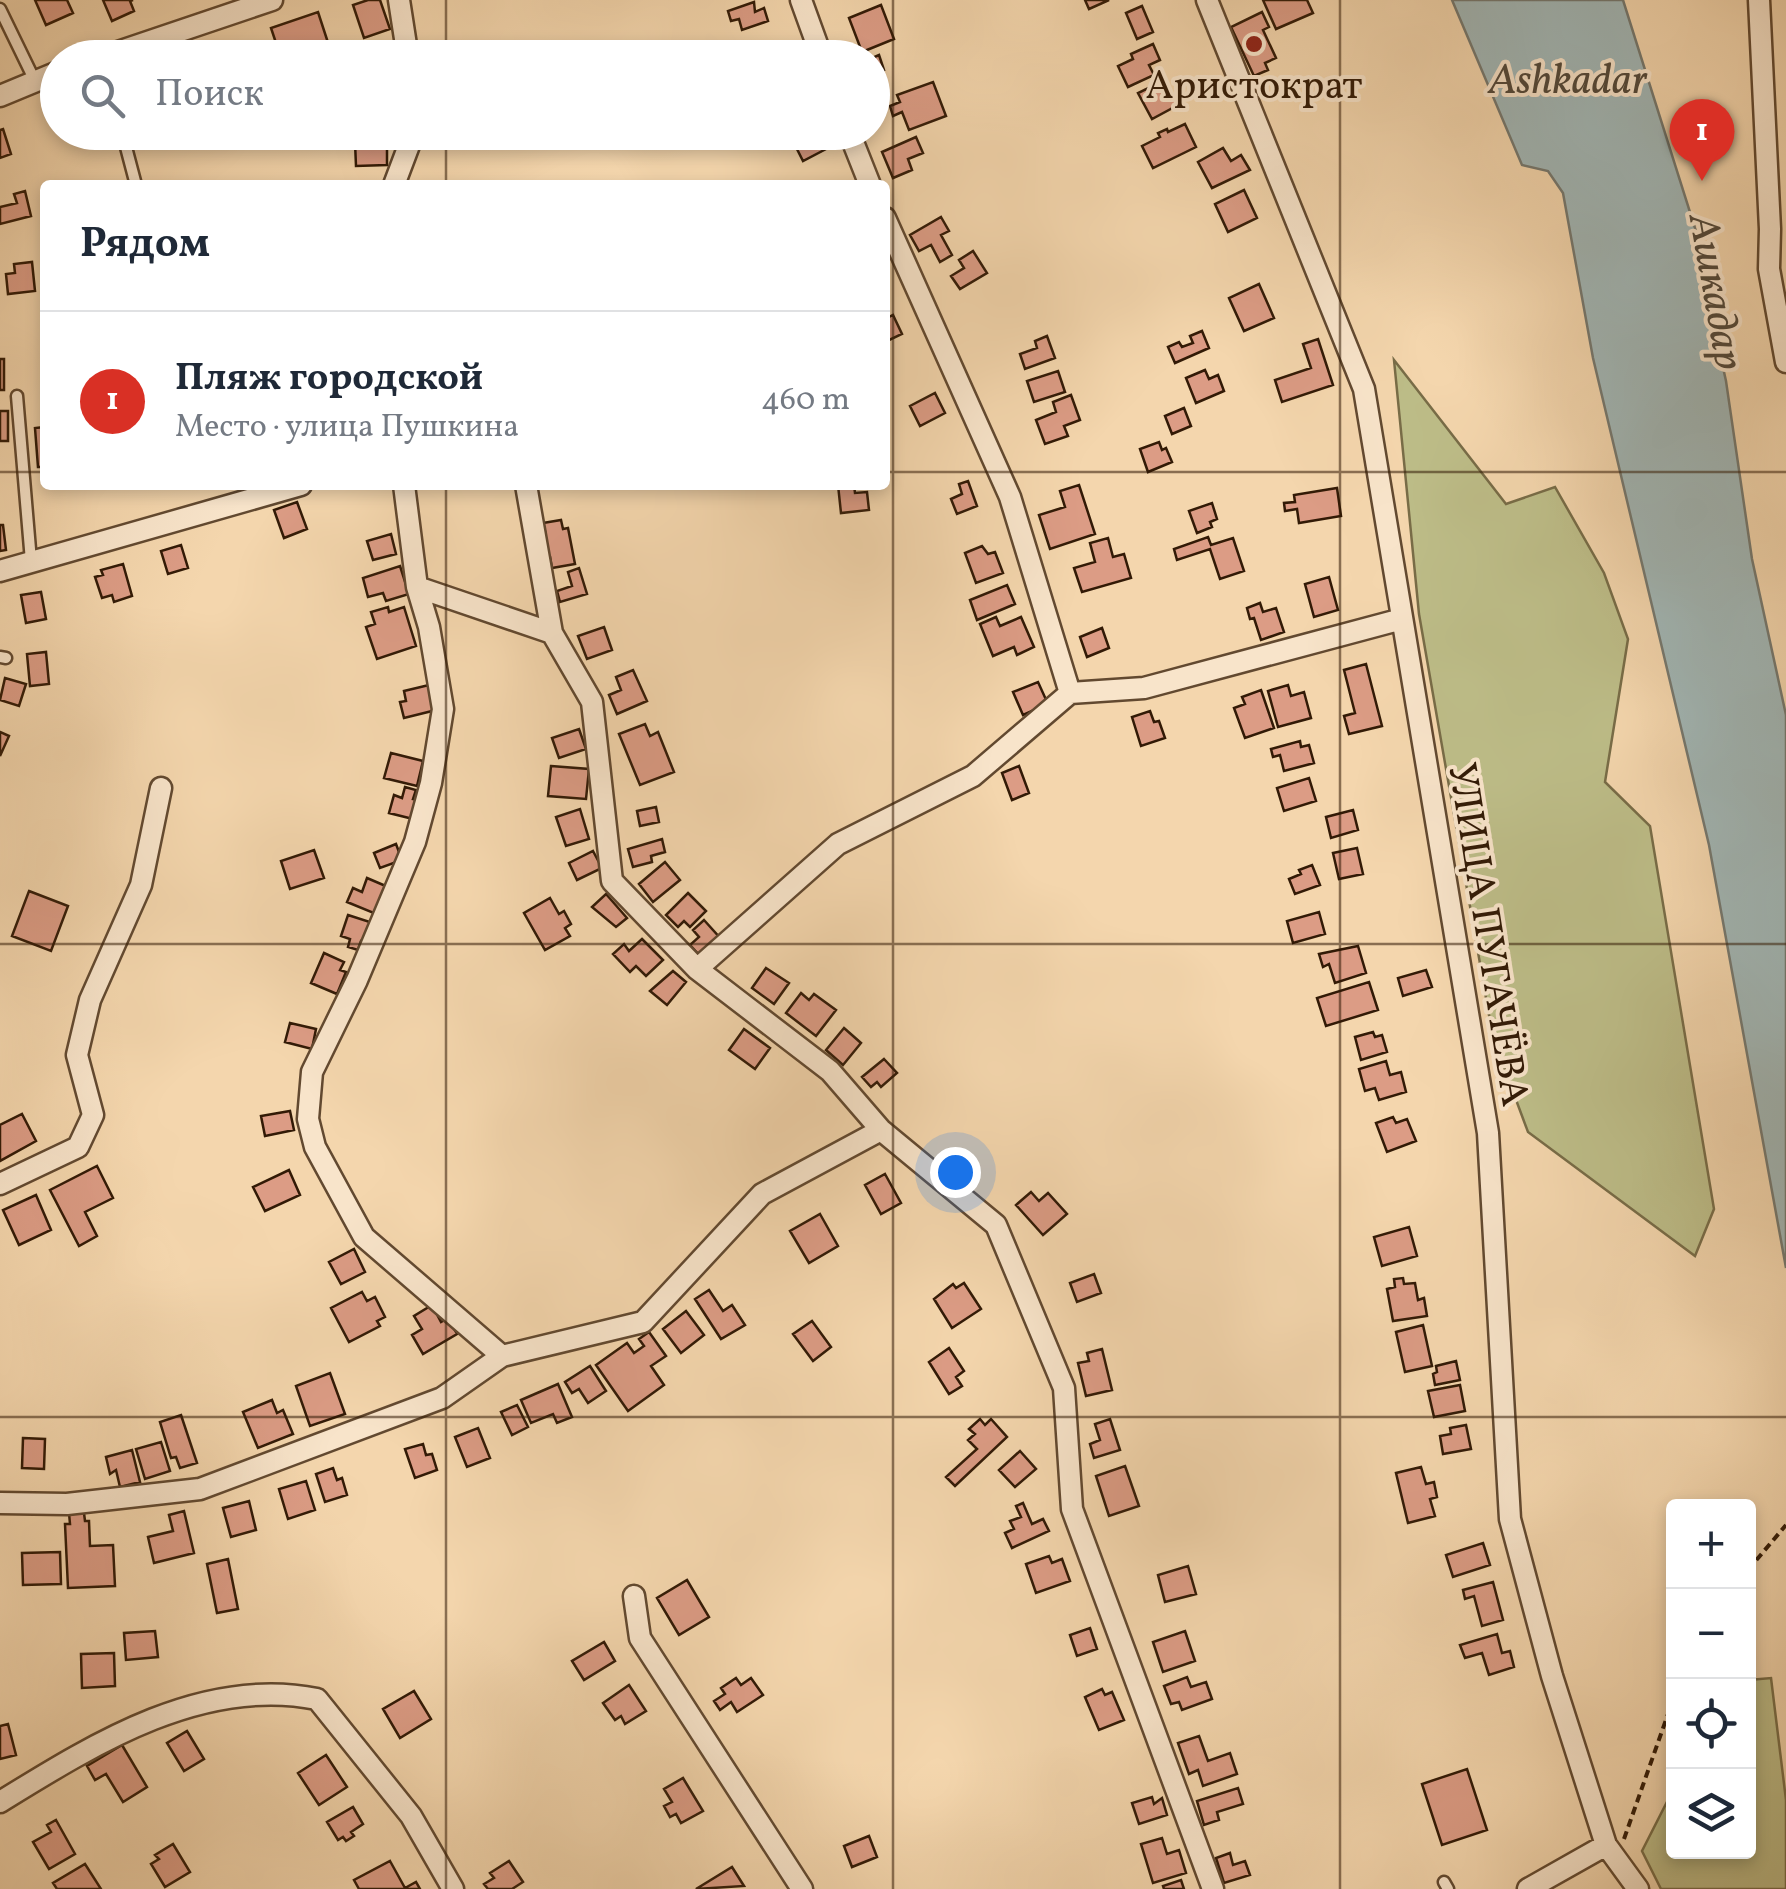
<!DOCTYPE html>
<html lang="ru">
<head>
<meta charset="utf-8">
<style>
  body { margin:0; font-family:Vollkorn,serif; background:#f2f2f3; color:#1f2937 }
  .controls { position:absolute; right:30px; bottom:30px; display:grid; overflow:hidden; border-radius:10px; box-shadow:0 5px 15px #0003 }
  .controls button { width:90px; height:90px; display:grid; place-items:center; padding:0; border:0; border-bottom:2px solid #e0e1e3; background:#fff; color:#1f2937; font:50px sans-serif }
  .you { position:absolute; left:955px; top:1172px; width:35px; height:35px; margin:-25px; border:8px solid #fff; border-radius:50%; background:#1a73e8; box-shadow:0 0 0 15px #1a73e833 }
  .badge { display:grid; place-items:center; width:65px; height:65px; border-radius:50%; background:#d93025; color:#fff; font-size:32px; font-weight:700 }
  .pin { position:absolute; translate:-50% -82px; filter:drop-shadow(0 2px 5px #0008) }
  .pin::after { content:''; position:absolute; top:52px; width:35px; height:30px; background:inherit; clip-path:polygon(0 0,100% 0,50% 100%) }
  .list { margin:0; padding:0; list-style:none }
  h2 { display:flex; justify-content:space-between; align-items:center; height:130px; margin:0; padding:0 40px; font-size:42px }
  h2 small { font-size:32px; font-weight:400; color:#747a83 }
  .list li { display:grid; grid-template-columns:65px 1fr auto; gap:30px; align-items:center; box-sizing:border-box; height:180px; padding:0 40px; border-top:2px solid #e0e1e3 }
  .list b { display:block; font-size:38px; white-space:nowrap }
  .list p { margin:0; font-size:32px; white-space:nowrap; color:#747a83 }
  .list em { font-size:32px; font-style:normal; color:#747a83 }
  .icon { flex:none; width:55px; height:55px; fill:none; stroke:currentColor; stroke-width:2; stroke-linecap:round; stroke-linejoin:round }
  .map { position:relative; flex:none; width:1786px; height:1889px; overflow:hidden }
  .search { position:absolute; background:#fff; box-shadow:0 5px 15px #0003; left:40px; top:40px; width:850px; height:110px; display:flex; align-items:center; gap:25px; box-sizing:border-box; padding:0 35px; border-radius:55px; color:#747a83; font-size:38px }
  .panel { position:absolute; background:#fff; box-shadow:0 5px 15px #0003; left:40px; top:180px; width:850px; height:310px; border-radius:10px }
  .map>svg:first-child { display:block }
  .green { fill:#bdbd88; stroke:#786c47; stroke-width:2.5 }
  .water { fill:#a1b6b5; stroke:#75786f; stroke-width:2.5 }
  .building { fill:#dc9c85; stroke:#321a06; stroke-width:2.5 }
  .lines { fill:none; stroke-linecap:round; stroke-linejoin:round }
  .lane-casing { stroke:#624930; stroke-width:15 }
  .street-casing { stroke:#624930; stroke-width:25 }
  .path { stroke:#321a06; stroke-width:4; stroke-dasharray:8 5; stroke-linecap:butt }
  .lane { stroke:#f8e4ca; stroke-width:10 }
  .street { stroke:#f8e4ca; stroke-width:20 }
  .grid { fill:none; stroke:#321a06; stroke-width:2.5; stroke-opacity:0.55 }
  .poi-dot { fill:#8f2418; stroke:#f8e4ca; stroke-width:4 }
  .labels { text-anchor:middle; stroke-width:8; stroke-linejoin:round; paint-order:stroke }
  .poi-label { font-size:40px; fill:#321a06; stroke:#f8e4ca }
  .street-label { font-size:40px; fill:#321a06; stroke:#f8e4ca }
  .water-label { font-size:42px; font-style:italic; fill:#53493b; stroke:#f8e4ca }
</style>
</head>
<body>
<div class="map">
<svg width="1786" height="1889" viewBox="0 0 1786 1889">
  <rect width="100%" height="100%" fill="#f4d6ad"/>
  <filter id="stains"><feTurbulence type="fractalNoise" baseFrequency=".002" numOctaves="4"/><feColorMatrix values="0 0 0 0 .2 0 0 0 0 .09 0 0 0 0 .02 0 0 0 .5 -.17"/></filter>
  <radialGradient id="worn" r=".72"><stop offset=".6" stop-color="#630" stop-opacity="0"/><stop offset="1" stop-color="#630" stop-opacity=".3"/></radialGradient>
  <path class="green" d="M1394 360 1506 504 1555 487 1604 573 1628 639 1605 782 1650 826 1714 1209 1695 1256 1528 1132 1493 1038 1419 614Z
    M1771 1678 1786 1800V1889H1661L1642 1851 1673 1790 1674 1852H1748L1749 1680Z"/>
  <path class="water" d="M1452 0H1623L1713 285 1714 327 1726 381 1752 559 1786 715V1268L1709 845 1593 358 1563 193 1548 171 1522 165Z"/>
  <path class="building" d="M35 0H67L73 13 46 25Z
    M103 0H133L130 1 134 11 112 21Z
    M368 0H380L390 29 364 38 353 5Z
    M1085 0H1109L1089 9Z
    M1263 0H1307L1313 13 1276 29Z
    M754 2 755 12 764 8 768 21 742 30 739 19 731 21 728 11Z
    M881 5 894 39 862 52 849 18Z
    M1142 6 1153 32 1137 39 1126 13Z
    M318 12 333 58H281L271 28Z
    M1262 12 1269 27 1263 30 1276 58 1265 63 1268 70 1254 76 1231 27Z
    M1153 44 1160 60 1149 65 1154 75 1128 87 1118 66 1133 59 1131 54Z
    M779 47 783 58H753Z
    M205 49 207 58H183V54Z
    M879 55 884 70 879 72 882 80 872 84V58Z
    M1165 80 1178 105 1152 119 1138 93Z
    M933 82 946 116 909 130 902 112 893 116 890 106 900 102 897 95Z
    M1185 124 1196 147 1153 168 1142 146 1160 137 1158 133 1167 129 1168 132Z
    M3 129 11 154 0 158V130Z
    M818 133 826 149 803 161 795 145Z
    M916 137 923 153 908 159 912 170 893 178 882 152Z
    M355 142H387V165L356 166Z
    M1223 148 1231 161 1241 155 1250 170 1212 188 1198 162Z
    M1244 190 1257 218 1228 232 1215 204Z
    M25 191 31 216 0 224V207L17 203 14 194Z
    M941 217 949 231 941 235 952 255 940 262 931 245 919 251 910 235Z
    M973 251 987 273 960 289 951 276 964 268 959 260Z
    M32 262 35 291 8 294 6 274 15 273 14 264Z
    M1259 284 1274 318 1244 331 1229 298Z
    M893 315 902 334 885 342V319Z
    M1202 331 1209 348 1175 363 1168 347 1179 342 1182 347 1193 343 1190 336Z
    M1047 336 1055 358 1025 369 1020 354 1037 348 1035 341Z
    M1318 339 1333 385 1282 402 1275 380 1311 368 1303 344Z
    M0 359H4V390H0Z
    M1205 370 1209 379 1218 375 1224 391 1196 403 1186 378Z
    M1058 371 1065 392 1034 402 1027 381Z
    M935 393 945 413 920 426 910 406Z
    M1071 395 1080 420 1064 426 1068 436 1045 444 1036 420 1056 412 1053 402Z
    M1184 408 1191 426 1172 434 1165 416Z
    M0 411H8V441H0Z
    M45 427V467H38L35 428Z
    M1159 442 1162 450 1166 448 1172 462 1148 472 1140 449Z
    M968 481 977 506 957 514 951 499 962 494 959 484Z
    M838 485H854L855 493 867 492 869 510 841 513Z
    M1079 485 1095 534 1050 549 1039 515 1065 507 1060 491Z
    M1337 488 1341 516 1299 523 1297 509 1285 511 1284 503 1295 502 1294 495Z
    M297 502 307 529 284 538 274 510Z
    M1212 503 1217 519 1210 522 1212 527 1197 533 1189 511Z
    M561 520 563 529 568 528 575 564 552 568 550 557 544 559 539 532 545 531 543 523Z
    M0 525H3L6 550 0 551Z
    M391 534 396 554 373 560 367 541Z
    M1208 537 1211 545 1233 538 1244 571 1220 579 1210 549 1177 560 1174 549Z
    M1108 538 1113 557 1124 554 1131 578 1082 592 1074 568 1095 562 1090 543Z
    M181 545 188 568 168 574 161 551Z
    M982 546 988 554 995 552 1003 573 976 583 965 553Z
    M123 564 132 596 114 602 112 595 102 598 95 577 103 575 101 570Z
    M400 566 409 594 386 601 383 593 368 597 363 578Z
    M579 568 587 594 560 602 557 591 572 586 568 572Z
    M1329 577 1338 610 1314 617 1305 584Z
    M1007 585 1015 604 977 620 970 600Z
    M41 592 46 619 26 623 21 595Z
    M1260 603 1263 612 1276 608 1284 632 1261 640 1254 618 1250 619 1247 608Z
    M388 607 389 612 404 607 416 646 377 659 366 627 375 624 371 612Z
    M996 617 1000 626 1021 617 1034 647 1017 655 1014 647 993 656 980 624Z
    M604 627 612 650 587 659 578 636Z
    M1102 628 1109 648 1087 657 1080 637Z
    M46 652 49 684 30 686 27 654Z
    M1366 664 1382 726 1349 734 1344 716 1355 713 1344 670Z
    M633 670 647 701 617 714 609 695 621 690 616 677Z
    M5 678 26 684 19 706 0 700Z
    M1038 682 1048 704 1023 715 1013 692Z
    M429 685 436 710 404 718 400 702 406 701 404 691Z
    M1288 685 1291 696 1304 692 1311 718 1278 727 1268 691Z
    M1261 690 1274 728 1245 738 1234 708 1245 704 1242 697Z
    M1150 711 1154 722 1159 721 1165 738 1141 746 1132 717Z
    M645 724 650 736 658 732 674 772 640 785 619 734Z
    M579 729 586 749 559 758 552 738Z
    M0 732 9 736 0 756Z
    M1300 741 1301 747 1309 745 1314 763 1284 771 1280 755 1273 757 1271 749Z
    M391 753 423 761 417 786 384 778Z
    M551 766 589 769 586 799 548 796Z
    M1019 766 1029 793 1012 800 1002 773Z
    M1309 778 1316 801 1284 811 1277 788Z
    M405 787 416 790 413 799 418 800 413 819 389 813 394 795 402 798Z
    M656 807 659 822 640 826 637 811Z
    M580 809 589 839 566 846 556 817Z
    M1353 810 1358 830 1331 838 1326 817Z
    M662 839 665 852 651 856 652 862 633 867 628 849Z
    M396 844 402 860 380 868 374 853Z
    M1357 848 1363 874 1339 879 1333 853Z
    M314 850 324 878 290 889 281 861Z
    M593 851 602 868 577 880 569 863Z
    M665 862 680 880 653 902 639 884Z
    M1312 865 1320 885 1295 894 1289 879 1301 874 1299 870Z
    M367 878 388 887 376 914 347 902 353 888 362 892Z
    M29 891 68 906 51 951 12 936Z
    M688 893 706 911 690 927 684 921 678 927 666 915Z
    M606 894 627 918 616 927 592 907Z
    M550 898 559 914 564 911 571 924 565 928 570 936 545 950 524 913Z
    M1319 912 1325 934 1293 943 1287 921Z
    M348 915 373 923 367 943 361 941 358 950 348 947 350 939 341 936Z
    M704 920 721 939 701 957 690 945 699 937 693 930Z
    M642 939 663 960 646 976 636 966 630 972 613 954 624 944 629 951Z
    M1358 946 1366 973 1335 983 1329 964 1323 967 1319 954Z
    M324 953 344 962 340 970 346 972 337 994 311 983Z
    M766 968 789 983 774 1004 752 988Z
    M1426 970 1432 987 1403 996 1398 978Z
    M673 971 686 982 667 1005 650 991Z
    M1369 982 1378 1010 1326 1026 1317 998Z
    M801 993 809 1000 814 994 836 1010 816 1036 786 1013Z
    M290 1023 316 1029 312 1049 285 1042Z
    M844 1028 861 1043 843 1065 826 1050Z
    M744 1029 770 1048 755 1069 729 1050Z
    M1373 1032 1375 1037 1382 1035 1387 1052 1361 1060 1355 1037Z
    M884 1059 897 1073 881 1087 877 1082 871 1087 862 1077Z
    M1386 1061 1390 1075 1401 1072 1406 1092 1379 1100 1375 1088 1365 1091 1359 1069Z
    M290 1111 294 1130 265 1136 261 1116Z
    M22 1114 36 1141 0 1161V1125Z
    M1393 1117 1396 1123 1407 1119 1416 1141 1387 1152 1376 1123Z
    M97 1166 113 1198 85 1212 97 1236 79 1246 50 1190Z
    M289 1170 300 1195 265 1211 253 1187Z
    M885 1174 901 1203 881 1214 865 1185Z
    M1031 1192 1039 1201 1048 1193 1067 1214 1043 1235 1016 1205Z
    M36 1195 51 1230 19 1245 3 1210Z
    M820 1214 838 1246 809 1263 790 1231Z
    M1409 1227 1417 1256 1382 1266 1374 1237Z
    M354 1249 365 1272 341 1284 329 1262Z
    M1094 1274 1101 1293 1077 1302 1070 1283Z
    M1403 1278 1404 1284 1415 1283 1418 1300 1424 1298 1427 1316 1393 1321 1387 1289 1395 1287 1394 1279Z
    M964 1283 981 1309 952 1328 934 1299 953 1284 956 1288Z
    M709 1290 723 1311 732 1305 745 1325 721 1339 695 1299Z
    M362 1292 367 1301 375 1297 385 1317 377 1321 380 1326 349 1342 331 1308Z
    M432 1305 441 1322 448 1318 457 1334 423 1354 412 1335 422 1329 414 1316Z
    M686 1311 704 1335 681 1353 663 1329Z
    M812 1321 831 1347 813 1361 793 1334Z
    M1423 1325 1432 1366 1405 1372 1396 1332Z
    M649 1332 666 1356 651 1366 664 1385 628 1411 596 1365 627 1343 634 1353 644 1346 639 1339Z
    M949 1348 964 1371 956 1377 962 1386 949 1394 929 1362Z
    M1102 1349 1112 1390 1086 1396 1078 1363 1089 1361 1087 1353Z
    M1456 1361 1460 1380 1435 1385 1433 1374 1437 1372 1436 1366Z
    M590 1366 606 1391 588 1403 579 1389 572 1393 565 1382Z
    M330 1373 345 1414 310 1426 296 1386Z
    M558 1384 572 1417 557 1423 553 1414 531 1423 521 1400Z
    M1460 1385 1465 1411 1434 1417 1428 1391Z
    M272 1400 277 1413 283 1410 293 1434 258 1448 243 1412Z
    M517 1405 528 1427 512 1435 501 1412Z
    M181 1415 197 1463 180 1468 176 1457 171 1458 160 1422Z
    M980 1419 985 1425 991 1419 1007 1437 955 1486 946 1477 977 1449 968 1440 975 1434 969 1429Z
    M1110 1419 1120 1450 1094 1458 1090 1444 1100 1440 1095 1424Z
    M1466 1425 1471 1449 1443 1454 1440 1436 1451 1434 1450 1428Z
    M478 1428 490 1458 467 1467 455 1437Z
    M23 1438 45 1439 44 1469 22 1468Z
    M161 1442 170 1471 145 1479 136 1449Z
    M423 1444 426 1455 432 1454 437 1470 415 1478 405 1449Z
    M132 1450 140 1482 120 1487 116 1470 110 1474 106 1457Z
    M1020 1451 1036 1469 1015 1487 999 1470Z
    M1125 1466 1139 1506 1109 1516 1096 1476Z
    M1421 1467 1426 1484 1434 1482 1437 1497 1430 1499 1435 1516 1408 1523 1396 1473Z
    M333 1468 337 1480 342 1478 347 1495 325 1502 316 1474Z
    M306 1481 315 1510 288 1519 279 1489Z
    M249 1501 256 1530 231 1537 223 1508Z
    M1023 1503 1032 1524 1043 1519 1049 1531 1012 1548 1005 1533 1014 1529 1010 1521 1021 1517 1016 1506Z
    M184 1511 194 1553 154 1563 148 1537 173 1531 169 1515Z
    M69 1513H84L85 1521H89L90 1546 113 1545 115 1586 68 1588 65 1524H70Z
    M1483 1543 1490 1565 1453 1577 1446 1555Z
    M60 1552 61 1584 23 1585 22 1553Z
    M1049 1556 1052 1563 1062 1559 1070 1581 1036 1593 1026 1564Z
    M228 1559 238 1609 217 1613 207 1564Z
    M1188 1566 1196 1594 1165 1602 1158 1575Z
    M687 1580 709 1617 679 1635 657 1598Z
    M1493 1582 1503 1620 1482 1626 1474 1596 1465 1599 1463 1590Z
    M1090 1628 1097 1649 1077 1656 1070 1635Z
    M155 1631 158 1657 126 1660 124 1633Z
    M1185 1631 1195 1661 1163 1672 1153 1642Z
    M1497 1634 1502 1653 1510 1651 1514 1667 1489 1675 1482 1653 1465 1658 1460 1645Z
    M604 1642 615 1661 584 1680 572 1661Z
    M114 1653 115 1686 82 1688 81 1654Z
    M1187 1677 1191 1687 1206 1682 1212 1699 1182 1710 1179 1702 1171 1704 1164 1686Z
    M736 1678 741 1685 751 1678 763 1695 737 1712 731 1702 720 1710 714 1701 725 1694 721 1688Z
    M629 1685 646 1711 625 1724 621 1716 615 1720 603 1703Z
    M1102 1689 1105 1695 1112 1692 1124 1720 1099 1730 1085 1697Z
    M414 1691 431 1719 400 1738 383 1709Z
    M8 1724 16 1755 0 1759V1726Z
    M187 1731 204 1759 184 1771 167 1743Z
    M1199 1736 1208 1761 1230 1753 1237 1774 1203 1786 1198 1770 1189 1774 1178 1743Z
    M122 1745 147 1787 123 1802 106 1774 95 1780 87 1766Z
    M326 1755 347 1787 319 1805 298 1773Z
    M1467 1769 1487 1830 1442 1845 1422 1784Z
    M683 1778 703 1811 681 1823 676 1814 670 1817 664 1806 672 1802 664 1789Z
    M1238 1788 1243 1804 1217 1812 1219 1820 1204 1825 1197 1801Z
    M1152 1797 1154 1804 1162 1798 1167 1815 1139 1824 1132 1803Z
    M353 1807 363 1824 351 1832 354 1836 346 1841 343 1837 338 1840 327 1822Z
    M56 1820 75 1854 49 1869 33 1842 51 1832 47 1825Z
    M869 1836 877 1857 852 1867 844 1846Z
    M1162 1838 1167 1854 1179 1850 1186 1873 1153 1883 1141 1844Z
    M173 1844 190 1872 165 1887 151 1864 159 1859 155 1855Z
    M1230 1853 1233 1865 1245 1861 1250 1875 1224 1883 1216 1858Z
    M390 1861 405 1888 416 1882 420 1889H359L354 1880Z
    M509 1861 523 1882 512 1889H488L484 1884 494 1878 490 1873Z
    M85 1864 101 1889H57L53 1883Z
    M732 1867 744 1886 696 1889Z
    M1181 1880 1184 1889H1164L1163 1886Z"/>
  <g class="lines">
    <defs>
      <path id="lane" d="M0 9 34 79
        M122 132 136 185
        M17 396 31 561
        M0 657 6 658
        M1444 1882 1448 1889"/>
      <path id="street" d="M399 0 408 58
        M801 0 822 58
        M1207 0 1364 389 1488 1133 1510 1519 1552 1676 1606 1845 1638 1889
        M1759 0 1770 229 1769 269 1786 362
        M100 58 272 0
        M0 96 58 72
        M849 132 870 185
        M394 185 414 132
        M885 218 1010 497 1070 693
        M404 485 417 587 429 627 443 709 431 783 415 842 357 980 312 1072 308 1119 315 1147 364 1237 502 1356
        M526 485 552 633
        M0 571 301 485
        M417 587 552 633 592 702 612 881 697 969 830 1071 881 1130 996 1225 1064 1388 1072 1509 1213 1889
        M697 969 838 844 973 776 1070 693 1144 688 1402 619
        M0 1184 78 1147 93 1115 77 1055 90 1000 141 885 161 788
        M0 1503 67 1504 200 1489 442 1398 502 1356 643 1322 762 1194 881 1130
        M634 1596 640 1638 802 1889
        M0 1802C94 1744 202 1676 317 1699L411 1816 453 1889
        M1528 1889 1606 1845"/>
    </defs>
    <use href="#lane" class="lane-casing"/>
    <use href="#street" class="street-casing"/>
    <path class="path" d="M1748 1570 1786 1525
      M1624 1839 1674 1697"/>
    <use href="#lane" class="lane"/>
    <use href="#street" class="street"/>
  </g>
  <path class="grid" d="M446 0V58M893 0V1889M1340 0V1889M446 132V185M0 472H45M885 472H1786M446 485V1889M0 944H1786M0 1417H1786"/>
  <circle class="poi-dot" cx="1254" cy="44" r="10"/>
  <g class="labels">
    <g class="poi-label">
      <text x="1254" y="98">Аристократ</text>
    </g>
    <g class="street-label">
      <text transform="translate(1490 934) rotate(81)" y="14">УЛИЦА ПУГАЧЁВА</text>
    </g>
    <g class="water-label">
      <text x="1568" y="93">Ashkadar</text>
      <text transform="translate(1718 291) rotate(80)" y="15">Ашкадар</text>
    </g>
  </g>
  <rect width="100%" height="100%" filter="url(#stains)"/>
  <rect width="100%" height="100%" fill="url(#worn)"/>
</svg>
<div class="controls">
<button>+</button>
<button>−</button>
<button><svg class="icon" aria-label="locate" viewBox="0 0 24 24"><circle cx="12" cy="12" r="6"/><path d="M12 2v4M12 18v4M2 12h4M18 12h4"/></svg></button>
<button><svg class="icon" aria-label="layers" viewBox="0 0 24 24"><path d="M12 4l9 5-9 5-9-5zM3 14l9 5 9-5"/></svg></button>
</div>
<div class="you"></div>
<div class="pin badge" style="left:1702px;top:181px">1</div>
<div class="search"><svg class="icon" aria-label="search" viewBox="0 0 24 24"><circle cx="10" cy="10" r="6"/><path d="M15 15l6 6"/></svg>Поиск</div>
<section class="panel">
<h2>Рядом<small></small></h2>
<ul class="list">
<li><span class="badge">1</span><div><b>Пляж городской</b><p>Место · улица Пушкина</p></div><em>460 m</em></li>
</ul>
</section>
</div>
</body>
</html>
